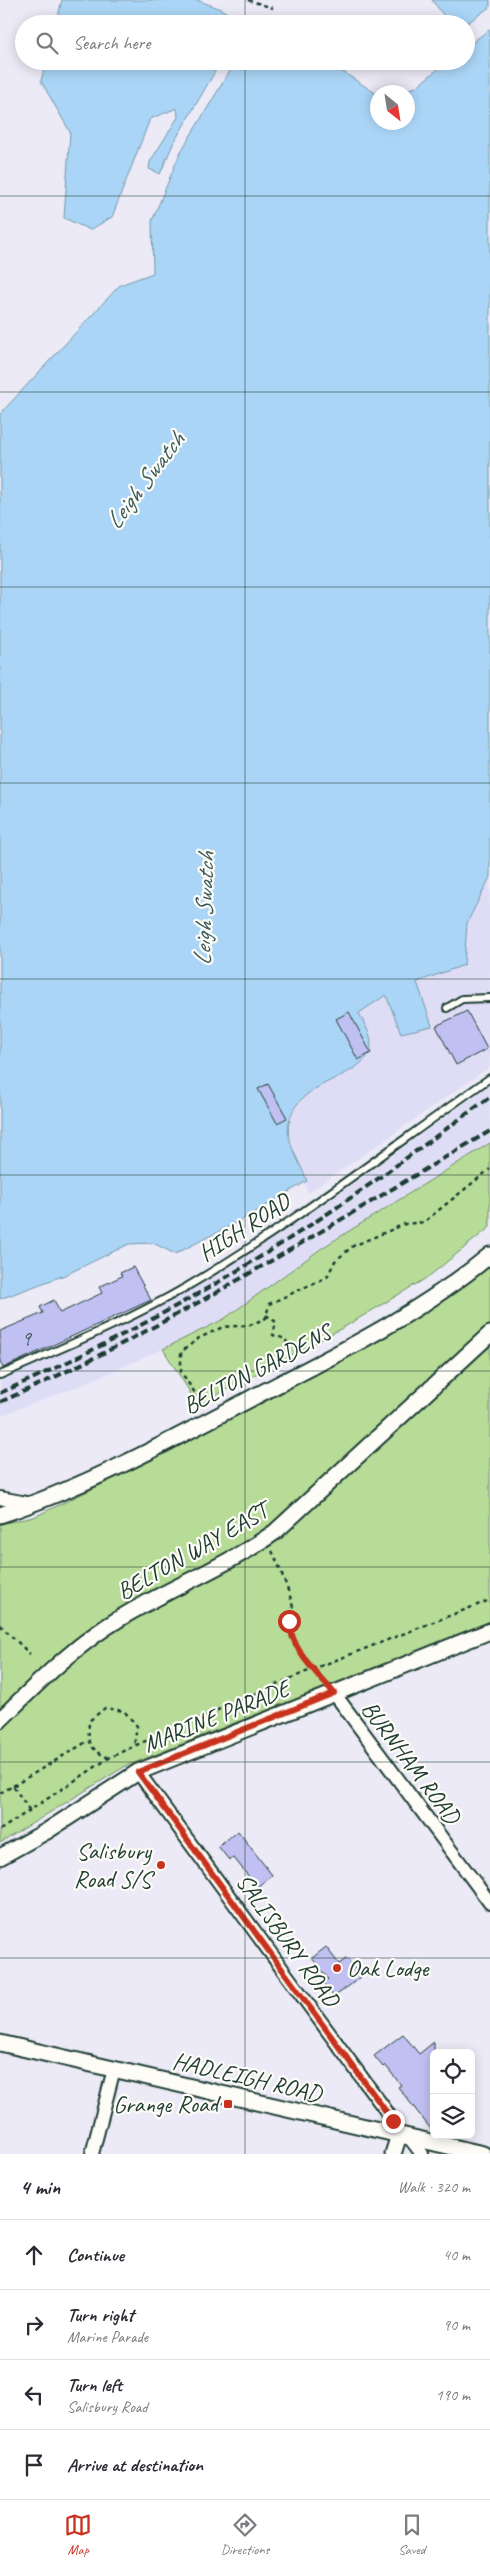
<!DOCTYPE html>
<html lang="en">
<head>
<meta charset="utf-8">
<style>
  body { margin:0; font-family:Caveat,sans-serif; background:#f7f7f7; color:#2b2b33 }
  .controls { position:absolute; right:15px; bottom:15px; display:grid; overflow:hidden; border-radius:8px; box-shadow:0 2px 12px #0003 }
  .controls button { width:45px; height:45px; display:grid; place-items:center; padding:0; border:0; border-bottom:1px solid #e1e1e2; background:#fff; color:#2b2b33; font:25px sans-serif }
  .compass { position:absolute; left:370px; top:85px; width:45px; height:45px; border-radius:50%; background:#fff; box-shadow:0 2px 12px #0003; rotate:150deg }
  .stop { position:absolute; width:15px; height:15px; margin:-11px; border:4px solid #c8321e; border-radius:50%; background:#fff }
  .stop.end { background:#c8321e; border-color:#fff; box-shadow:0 1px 5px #0008 }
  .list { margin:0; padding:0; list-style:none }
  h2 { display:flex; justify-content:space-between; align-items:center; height:65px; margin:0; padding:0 20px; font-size:21px }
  h2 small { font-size:16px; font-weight:400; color:#7c7c81 }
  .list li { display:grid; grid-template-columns:32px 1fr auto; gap:15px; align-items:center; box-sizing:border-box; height:70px; padding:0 20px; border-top:1px solid #e1e1e2 }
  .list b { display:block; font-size:19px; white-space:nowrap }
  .list p { margin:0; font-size:16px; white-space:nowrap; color:#7c7c81 }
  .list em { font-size:16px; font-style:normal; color:#7c7c81 }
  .icon { flex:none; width:28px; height:28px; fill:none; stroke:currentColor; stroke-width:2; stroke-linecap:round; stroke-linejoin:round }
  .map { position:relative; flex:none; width:490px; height:2154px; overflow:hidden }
  .search { position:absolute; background:#fff; box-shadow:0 2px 12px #0003; left:15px; right:15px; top:15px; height:55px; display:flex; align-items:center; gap:12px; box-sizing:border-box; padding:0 18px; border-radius:28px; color:#7c7c81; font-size:19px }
  .sheet { height:345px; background:#fff }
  nav { display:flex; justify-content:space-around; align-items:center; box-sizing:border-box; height:70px; border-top:1px solid #e1e1e2; background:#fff; font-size:14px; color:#7c7c81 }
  nav a { display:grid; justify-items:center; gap:2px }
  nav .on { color:#c8321e }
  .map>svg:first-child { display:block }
  .built { fill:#deddf5 }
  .green { fill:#b7dc97; stroke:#6b8c66 }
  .water { fill:#abd5f6; stroke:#7398a8 }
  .building { fill:#c0c0f2; stroke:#1f3d34 }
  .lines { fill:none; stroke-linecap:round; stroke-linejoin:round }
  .service-casing { stroke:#1f3d34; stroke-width:10 }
  .minor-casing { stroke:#1f3d34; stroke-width:16 }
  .tertiary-casing { stroke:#1f3d34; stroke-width:19 }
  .path { stroke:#1f3d34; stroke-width:2.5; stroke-dasharray:4 4; stroke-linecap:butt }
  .service { stroke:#fdfcf7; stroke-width:6 }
  .minor { stroke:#fdfcf7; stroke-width:12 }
  .tertiary { stroke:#fdfcf7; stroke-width:15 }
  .rail { stroke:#1f3d34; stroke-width:4; stroke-dasharray:8 4; stroke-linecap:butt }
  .route { stroke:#c8321e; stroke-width:6 }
  .grid { fill:none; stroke:#1f3d34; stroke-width:1; stroke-opacity:0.55 }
  .poi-dot { fill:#c8321e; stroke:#fdfcf7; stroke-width:2 }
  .labels { text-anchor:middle; stroke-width:4.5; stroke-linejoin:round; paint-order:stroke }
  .number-label { font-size:21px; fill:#475e64 }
  .street-label { font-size:24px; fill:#1f3d34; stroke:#fdfcf7 }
  .poi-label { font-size:24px; fill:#1f3d34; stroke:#fdfcf7; text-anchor:end }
  .water-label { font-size:25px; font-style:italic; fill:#3b5b5b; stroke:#fdfcf7 }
</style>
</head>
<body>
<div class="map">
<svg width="490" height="2154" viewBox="0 0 490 2154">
  <rect width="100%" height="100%" fill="#ebeaf6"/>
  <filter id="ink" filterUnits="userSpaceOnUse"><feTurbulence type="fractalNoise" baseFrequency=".02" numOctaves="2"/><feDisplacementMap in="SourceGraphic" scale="10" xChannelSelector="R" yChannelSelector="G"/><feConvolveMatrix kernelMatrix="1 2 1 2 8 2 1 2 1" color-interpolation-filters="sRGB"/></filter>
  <g filter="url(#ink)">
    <path class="built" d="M490 877V1067L308 1193 304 1182 307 1181 290 1139 289 1123 293 1109 309 1091 360 1065 371 1041 358 1013 386 995 416 982 465 942 467 923Z
      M490 1085V1143L322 1248 224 1319 163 1349 74 1388 0 1416V1378L84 1342 167 1301 245 1256 333 1198Z"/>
    <path class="green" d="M490 1143V1227L428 1277 346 1326 198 1405 163 1349 224 1319 322 1248Z
      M490 1267V1621L124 1767 0 1843V1524L34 1517 171 1451Z"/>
    <path class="water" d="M62 0H197L221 9 241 22 56 24Z
      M432 0H490V7L466 24H450Z
      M490 29V877L467 923 464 965 417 982 432 1026 401 1033 386 995 359 1013C363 1022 370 1032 371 1041 374 1080 296 1076 289 1123 285 1142 301 1163 307 1181L243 1219 175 1254 153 1243 129 1244 65 1275 0 1299V414L120 285 153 273 152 221 180 153 236 61H326L377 94 378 122H408V92H400L416 87 448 61H466V47Z
      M46 61H221L173 144 160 174 149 169 150 162 178 117 177 108 150 119 112 217 90 230 64 218 70 132 41 81Z"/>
    <path class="building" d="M467 1011 487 1049 456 1065 436 1026Z
      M349 1012 371 1053 358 1060 336 1019Z
      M268 1084 287 1118 277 1123 258 1089Z
      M133 1267 151 1300 3 1368 0 1361V1331L43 1313 40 1307 54 1300 60 1313 102 1293 99 1287 122 1276 120 1273Z
      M238 1831 272 1875 257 1887 234 1858 229 1860 218 1846Z
      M326 1947 339 1964 347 1958 361 1977 334 1997 323 1983 328 1979 312 1958Z
      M403 2034 419 2054 434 2042V2133L398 2087 401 2085 385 2065 383 2067 374 2056Z"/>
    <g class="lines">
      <defs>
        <path id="service" d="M447 1008 462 999 490 998
          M0 1375C64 1347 128 1321 188 1286 293 1224 390 1148 490 1078"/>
        <path id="minor" d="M0 1498 32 1504
          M334 1693 490 1903
          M138 1772 387 2112 399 2135
          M409 2137 422 2154
          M92 2154 114 2069"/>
        <path id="tertiary" d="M0 1515C88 1486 168 1442 250 1399 333 1356 418 1315 490 1255
          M0 1720C38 1683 76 1644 122 1617 172 1587 227 1566 275 1532L490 1334
          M0 1857 47 1831 138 1772 490 1631
          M0 2043 483 2154
          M393 2154 399 2135"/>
      </defs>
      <use href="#service" class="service-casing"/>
      <use href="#minor" class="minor-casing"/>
      <use href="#tertiary" class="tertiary-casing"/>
      <path class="path" d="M248 0 273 8
        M266 1315 276 1322 273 1335 286 1339 289 1357
        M199 1399 181 1372V1352L199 1338 223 1327 250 1325 266 1318 269 1304 327 1277 335 1261 353 1246 405 1224 424 1222 490 1169
        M272 1551C277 1560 293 1601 293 1609 293 1617 288 1622 290 1631 294 1651 312 1667 325 1682
        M0 1625 30 1654
        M109 1758C88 1749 88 1742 89 1721L105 1708 124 1711 137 1726 134 1746
        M13 1786 88 1741
        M0 1793 13 1786 30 1811
        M0 1830 109 1758 134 1746 313 1669 490 1600"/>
      <use href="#service" class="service"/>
      <use href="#minor" class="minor"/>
      <use href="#tertiary" class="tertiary"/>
      <path class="rail" d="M0 1393C110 1345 218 1286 318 1220 377 1181 433 1138 490 1097
        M0 1402C172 1327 329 1225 490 1131"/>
    </g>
  </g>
  <g class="lines" filter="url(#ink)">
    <path class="route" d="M289 1621C292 1651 315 1671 334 1693L138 1772 393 2121"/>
  </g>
  <path class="grid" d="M245 0V24M245 61V2154M0 196H490M0 392H490M0 587H490M0 783H490M0 979H490M0 1175H490M0 1371H490M0 1567H490M0 1762H490M0 1958H490"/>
  <g class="poi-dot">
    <circle cx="161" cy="1865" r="5"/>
    <circle cx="337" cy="1968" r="5"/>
    <rect x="223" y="2099" width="10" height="10" rx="2.5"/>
  </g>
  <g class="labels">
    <g class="number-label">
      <text x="26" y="1345">9</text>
    </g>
    <g class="street-label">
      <text transform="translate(244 1227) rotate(-33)" y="8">HIGH ROAD</text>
      <text transform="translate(257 1369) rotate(-28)" y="8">BELTON GARDENS</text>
      <text transform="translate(192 1551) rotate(-30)" y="8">BELTON WAY EAST</text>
      <text transform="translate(216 1716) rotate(-22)" y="8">MARINE PARADE</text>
      <text transform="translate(411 1762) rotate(53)" y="8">BURNHAM ROAD</text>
      <text transform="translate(288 1940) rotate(54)" y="8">SALISBURY ROAD</text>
      <text transform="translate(247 2077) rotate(13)" y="8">HADLEIGH ROAD</text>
    </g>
    <g class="poi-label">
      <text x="151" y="1859">Salisbury<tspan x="151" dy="28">Road S/S</tspan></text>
      <text x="347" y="1976" text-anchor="start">Oak Lodge</text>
      <text x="218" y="2112">Grange Road</text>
    </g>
    <g class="water-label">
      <text transform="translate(144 480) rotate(-53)" y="9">Leigh Swatch</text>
      <text transform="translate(203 909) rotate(-88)" y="9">Leigh Swatch</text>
    </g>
  </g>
</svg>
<div class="controls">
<button><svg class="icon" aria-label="locate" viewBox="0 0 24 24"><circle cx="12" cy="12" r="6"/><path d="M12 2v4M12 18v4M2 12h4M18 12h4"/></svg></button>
<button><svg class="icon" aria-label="layers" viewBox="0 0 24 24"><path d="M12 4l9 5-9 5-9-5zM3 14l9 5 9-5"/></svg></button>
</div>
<svg class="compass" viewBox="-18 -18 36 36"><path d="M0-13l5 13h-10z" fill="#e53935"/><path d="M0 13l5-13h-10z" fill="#7c7c81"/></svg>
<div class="stop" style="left:289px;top:1621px"></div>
<div class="stop end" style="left:393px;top:2121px"></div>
<div class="search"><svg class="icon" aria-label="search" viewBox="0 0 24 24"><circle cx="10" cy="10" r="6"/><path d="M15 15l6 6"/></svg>Search here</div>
</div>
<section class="sheet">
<h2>4 min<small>Walk · 320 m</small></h2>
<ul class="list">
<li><svg class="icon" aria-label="ahead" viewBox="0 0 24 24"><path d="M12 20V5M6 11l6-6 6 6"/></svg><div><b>Continue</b></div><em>40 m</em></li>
<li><svg class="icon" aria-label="right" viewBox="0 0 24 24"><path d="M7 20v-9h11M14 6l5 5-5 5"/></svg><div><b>Turn right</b><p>Marine Parade</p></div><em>90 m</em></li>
<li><svg class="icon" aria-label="left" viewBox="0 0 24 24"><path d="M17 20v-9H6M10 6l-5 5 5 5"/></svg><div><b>Turn left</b><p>Salisbury Road</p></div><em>190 m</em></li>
<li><svg class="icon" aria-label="arrive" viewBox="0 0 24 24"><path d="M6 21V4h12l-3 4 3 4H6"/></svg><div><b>Arrive at destination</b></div></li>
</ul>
</section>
<nav>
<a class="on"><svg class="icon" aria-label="map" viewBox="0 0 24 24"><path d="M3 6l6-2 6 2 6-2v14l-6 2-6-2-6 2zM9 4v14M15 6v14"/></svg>Map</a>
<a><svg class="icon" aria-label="directions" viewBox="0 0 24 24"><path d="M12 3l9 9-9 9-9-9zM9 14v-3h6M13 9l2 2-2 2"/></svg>Directions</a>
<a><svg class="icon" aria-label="saved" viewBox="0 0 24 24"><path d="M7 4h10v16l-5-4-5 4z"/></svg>Saved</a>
</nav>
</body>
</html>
